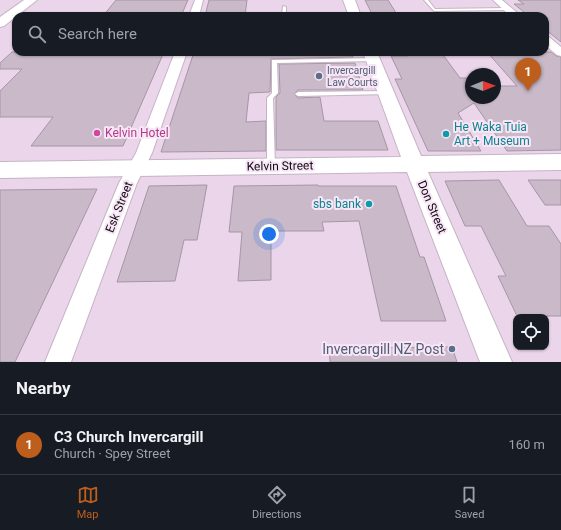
<!DOCTYPE html>
<html lang="en">
<head>
<meta charset="utf-8">
<style>
  body { margin:0; font-family:Roboto,sans-serif; background:#242831; color:#f1f3f6 }
  .controls { position:absolute; right:12px; bottom:12px; display:grid; overflow:hidden; border-radius:8px; box-shadow:0 1px 3px #0004 }
  .controls button { width:36px; height:36px; display:grid; place-items:center; padding:0; border:0; border-bottom:1px solid #363941; background:#171b24; color:#f1f3f6; font:20px sans-serif }
  .compass { position:absolute; left:465px; top:68px; width:36px; height:36px; border-radius:50%; background:#171b24; box-shadow:0 1px 3px #0004; rotate:89deg }
  .you { position:absolute; left:269px; top:234px; width:14px; height:14px; margin:-10px; border:3px solid #fff; border-radius:50%; background:#1a73e8; box-shadow:0 0 0 6px #1a73e833 }
  .badge { display:grid; place-items:center; width:26px; height:26px; border-radius:50%; background:#be5e1d; color:#fff; font-size:13px; font-weight:700 }
  .pin { position:absolute; translate:-50% -33px; filter:drop-shadow(0 1px 2px #0008) }
  .pin::after { content:''; position:absolute; top:21px; width:14px; height:12px; background:inherit; clip-path:polygon(0 0,100% 0,50% 100%) }
  .list { margin:0; padding:0; list-style:none }
  h2 { display:flex; justify-content:space-between; align-items:center; height:52px; margin:0; padding:0 16px; font-size:17px }
  h2 small { font-size:13px; font-weight:400; color:#9ea1a6 }
  .list li { display:grid; grid-template-columns:26px 1fr auto; gap:12px; align-items:center; box-sizing:border-box; height:60px; padding:0 16px; border-top:1px solid #363941 }
  .list b { display:block; font-size:15px; white-space:nowrap }
  .list p { margin:0; font-size:13px; white-space:nowrap; color:#9ea1a6 }
  .list em { font-size:13px; font-style:normal; color:#9ea1a6 }
  .icon { flex:none; width:22px; height:22px; fill:none; stroke:currentColor; stroke-width:2; stroke-linecap:round; stroke-linejoin:round }
  .map { position:relative; flex:none; width:561px; height:362px; overflow:hidden }
  .search { position:absolute; background:#171b24; box-shadow:0 1px 3px #0004; left:12px; right:12px; top:12px; height:44px; display:flex; align-items:center; gap:10px; box-sizing:border-box; padding:0 14px; border-radius:12px; color:#9ea1a6; font-size:15px }
  .sheet { height:112px; background:#171b24 }
  nav { display:flex; justify-content:space-around; align-items:center; box-sizing:border-box; height:56px; border-top:1px solid #363941; background:#171b24; font-size:11px; color:#9ea1a6 }
  nav a { display:grid; justify-items:center; gap:2px }
  nav .on { color:#be5e1d }
  .map>svg:first-child { display:block }
  .built { fill:#ebd5ea; fill-rule:evenodd }
  .building { fill:#cabac9; stroke:#a696a5 }
  .lines { fill:none; stroke-linecap:round; stroke-linejoin:round }
  .lane-casing { stroke:#c5b4c4; stroke-width:2 }
  .street-casing { stroke:#c5b4c4; stroke-width:2 }
  .secondary-casing { stroke:#c5b4c4; stroke-width:2 }
  .highway-casing { stroke:#c5b4c4; stroke-width:2 }
  .lane { fill:#fff; fill-rule:evenodd }
  .street { fill:#fff; fill-rule:evenodd }
  .secondary { fill:#fff; fill-rule:evenodd }
  .highway { fill:#fff; fill-rule:evenodd }
  .service-dot { fill:#5c6f8a; stroke:#f8e6f7; stroke-width:1.5 }
  .hotel-dot { fill:#d1479c; stroke:#f8e6f7; stroke-width:1.5 }
  .culture-dot { fill:#0f9aa8; stroke:#f8e6f7; stroke-width:1.5 }
  .labels { text-anchor:middle; stroke-width:4; stroke-linejoin:round; paint-order:stroke }
  .far-service-label { font-size:10px; fill:#4e5e75; stroke:#f8e6f7; text-anchor:start }
  .culture-label { font-size:12px; fill:#0d838f; stroke:#f8e6f7; text-anchor:start }
  .hotel-label { font-size:12px; fill:#b23c85; stroke:#f8e6f7; text-anchor:start }
  .street-label { font-size:12px; fill:#110c11; stroke:#f8e6f7 }
  .near-service-label { font-size:14px; fill:#4e5e75; stroke:#f8e6f7; text-anchor:end }
</style>
</head>
<body>
<div class="map">
<svg width="561" height="362" viewBox="0 0 561 362">
  <rect width="100%" height="100%" fill="#f8e6f7"/>
  <path class="built" d="M0 0H561V362H0ZM16 16H545V52H16ZM471 74H495V98H471ZM516 317H546V347H516Z"/>
  <path class="building" d="M116 0H188L181 16H103Z
    M209 0H247L245 16H205Z
    M365 0H388L398 16H373Z
    M518 0H561V42L545 29V16H529L514 4H524Z
    M12 52H164L123 146H31L53 117H0V91L22 69H0V63Z
    M194 52H351L353 57 271 59 270 92 249 93 246 122 266 121V151L161 152Z
    M406 52H441L460 78H471V98H495V86H517L487 52H551L556 56 561 57V150L507 151 474 103 458 113 481 151H428L395 79H402L391 56H408Z
    M355 63 363 90H298L294 94 298 98 320 97 324 121H378L388 150H276V97L280 93 279 64Z
    M499 180 527 226H549L561 244V316H517L498 276H506L481 226H465L445 181Z
    M528 180H561V205H545Z
    M207 185 197 240H184L175 281 117 282 149 186Z
    M318 185V186H396L420 257H424L446 321H381L359 221 322 222 324 231H271V280L238 281 242 232H229L234 186Z
    M97 189 15 362H0V190Z
    M329 347 349 348 452 347 457 362H330Z"/>
  <g class="lines">
    <defs>
      <path id="lane" d="M424 0H428L435 9 508 8 510 9 508 10 434 11Z
        M283 6 286 7V16H282Z
        M373 58 375 59V61L277 63 278 93 273 98 275 166 271 169 268 168 267 166V98L272 93V60Z
        M386 91 388 92V94L298 96 295 94 298 92Z"/>
      <path id="street" d="M195 0H203L199 16H189Z
        M493 0H502L521 16H510Z
        M545 36 549 37 561 47V56L557 55 545 45Z
        M175 52H187L152 153 137 183 71 362H45L119 183 136 153Z"/>
      <path id="secondary" d="M343 0H355L361 16H349Z
        M363 52H377L421 156 561 154V170L428 172 512 362H480L407 172 0 178V162L401 157Z"/>
      <path id="highway" d="M24 0H37L4 26 0 27V17Z"/>
    </defs>
    <use href="#lane" class="lane-casing"/>
    <use href="#street" class="street-casing"/>
    <use href="#secondary" class="secondary-casing"/>
    <use href="#highway" class="highway-casing"/>
    <use href="#lane" class="lane"/>
    <use href="#street" class="street"/>
    <use href="#secondary" class="secondary"/>
    <use href="#highway" class="highway"/>
  </g>
  <g class="service-dot">
    <circle cx="319" cy="76" r="4"/>
    <circle cx="452" cy="349" r="4"/>
  </g>
  <circle class="hotel-dot" cx="97" cy="133" r="4"/>
  <g class="culture-dot">
    <circle cx="446" cy="134" r="4"/>
    <circle cx="369" cy="204" r="4"/>
  </g>
  <g class="labels">
    <g class="far-service-label">
      <text x="327" y="74">Invercargill<tspan x="327" dy="12">Law Courts</tspan></text>
    </g>
    <g class="culture-label">
      <text x="454" y="131">He Waka Tuia<tspan x="454" dy="14">Art + Museum</tspan></text>
      <text x="361" y="208" text-anchor="end">sbs bank</text>
    </g>
    <g class="hotel-label">
      <text x="105" y="137">Kelvin Hotel</text>
    </g>
    <g class="street-label">
      <text transform="translate(280 166) rotate(-1)" y="4">Kelvin Street</text>
      <text transform="translate(119 207) rotate(-68)" y="4">Esk Street</text>
      <text transform="translate(432 207) rotate(67)" y="4">Don Street</text>
    </g>
    <g class="near-service-label">
      <text x="444" y="354">Invercargill NZ Post</text>
    </g>
  </g>
</svg>
<div class="controls">
<button><svg class="icon" aria-label="locate" viewBox="0 0 24 24"><circle cx="12" cy="12" r="6"/><path d="M12 2v4M12 18v4M2 12h4M18 12h4"/></svg></button>
</div>
<svg class="compass" viewBox="-18 -18 36 36"><path d="M0-13l5 13h-10z" fill="#e53935"/><path d="M0 13l5-13h-10z" fill="#9ea1a6"/></svg>
<div class="you"></div>
<div class="pin badge" style="left:528px;top:91px">1</div>
<div class="search"><svg class="icon" aria-label="search" viewBox="0 0 24 24"><circle cx="10" cy="10" r="6"/><path d="M15 15l6 6"/></svg>Search here</div>
</div>
<section class="sheet">
<h2>Nearby<small></small></h2>
<ul class="list">
<li><span class="badge">1</span><div><b>C3 Church Invercargill</b><p>Church · Spey Street</p></div><em>160 m</em></li>
</ul>
</section>
<nav>
<a class="on"><svg class="icon" aria-label="map" viewBox="0 0 24 24"><path d="M3 6l6-2 6 2 6-2v14l-6 2-6-2-6 2zM9 4v14M15 6v14"/></svg>Map</a>
<a><svg class="icon" aria-label="directions" viewBox="0 0 24 24"><path d="M12 3l9 9-9 9-9-9zM9 14v-3h6M13 9l2 2-2 2"/></svg>Directions</a>
<a><svg class="icon" aria-label="saved" viewBox="0 0 24 24"><path d="M7 4h10v16l-5-4-5 4z"/></svg>Saved</a>
</nav>
</body>
</html>
